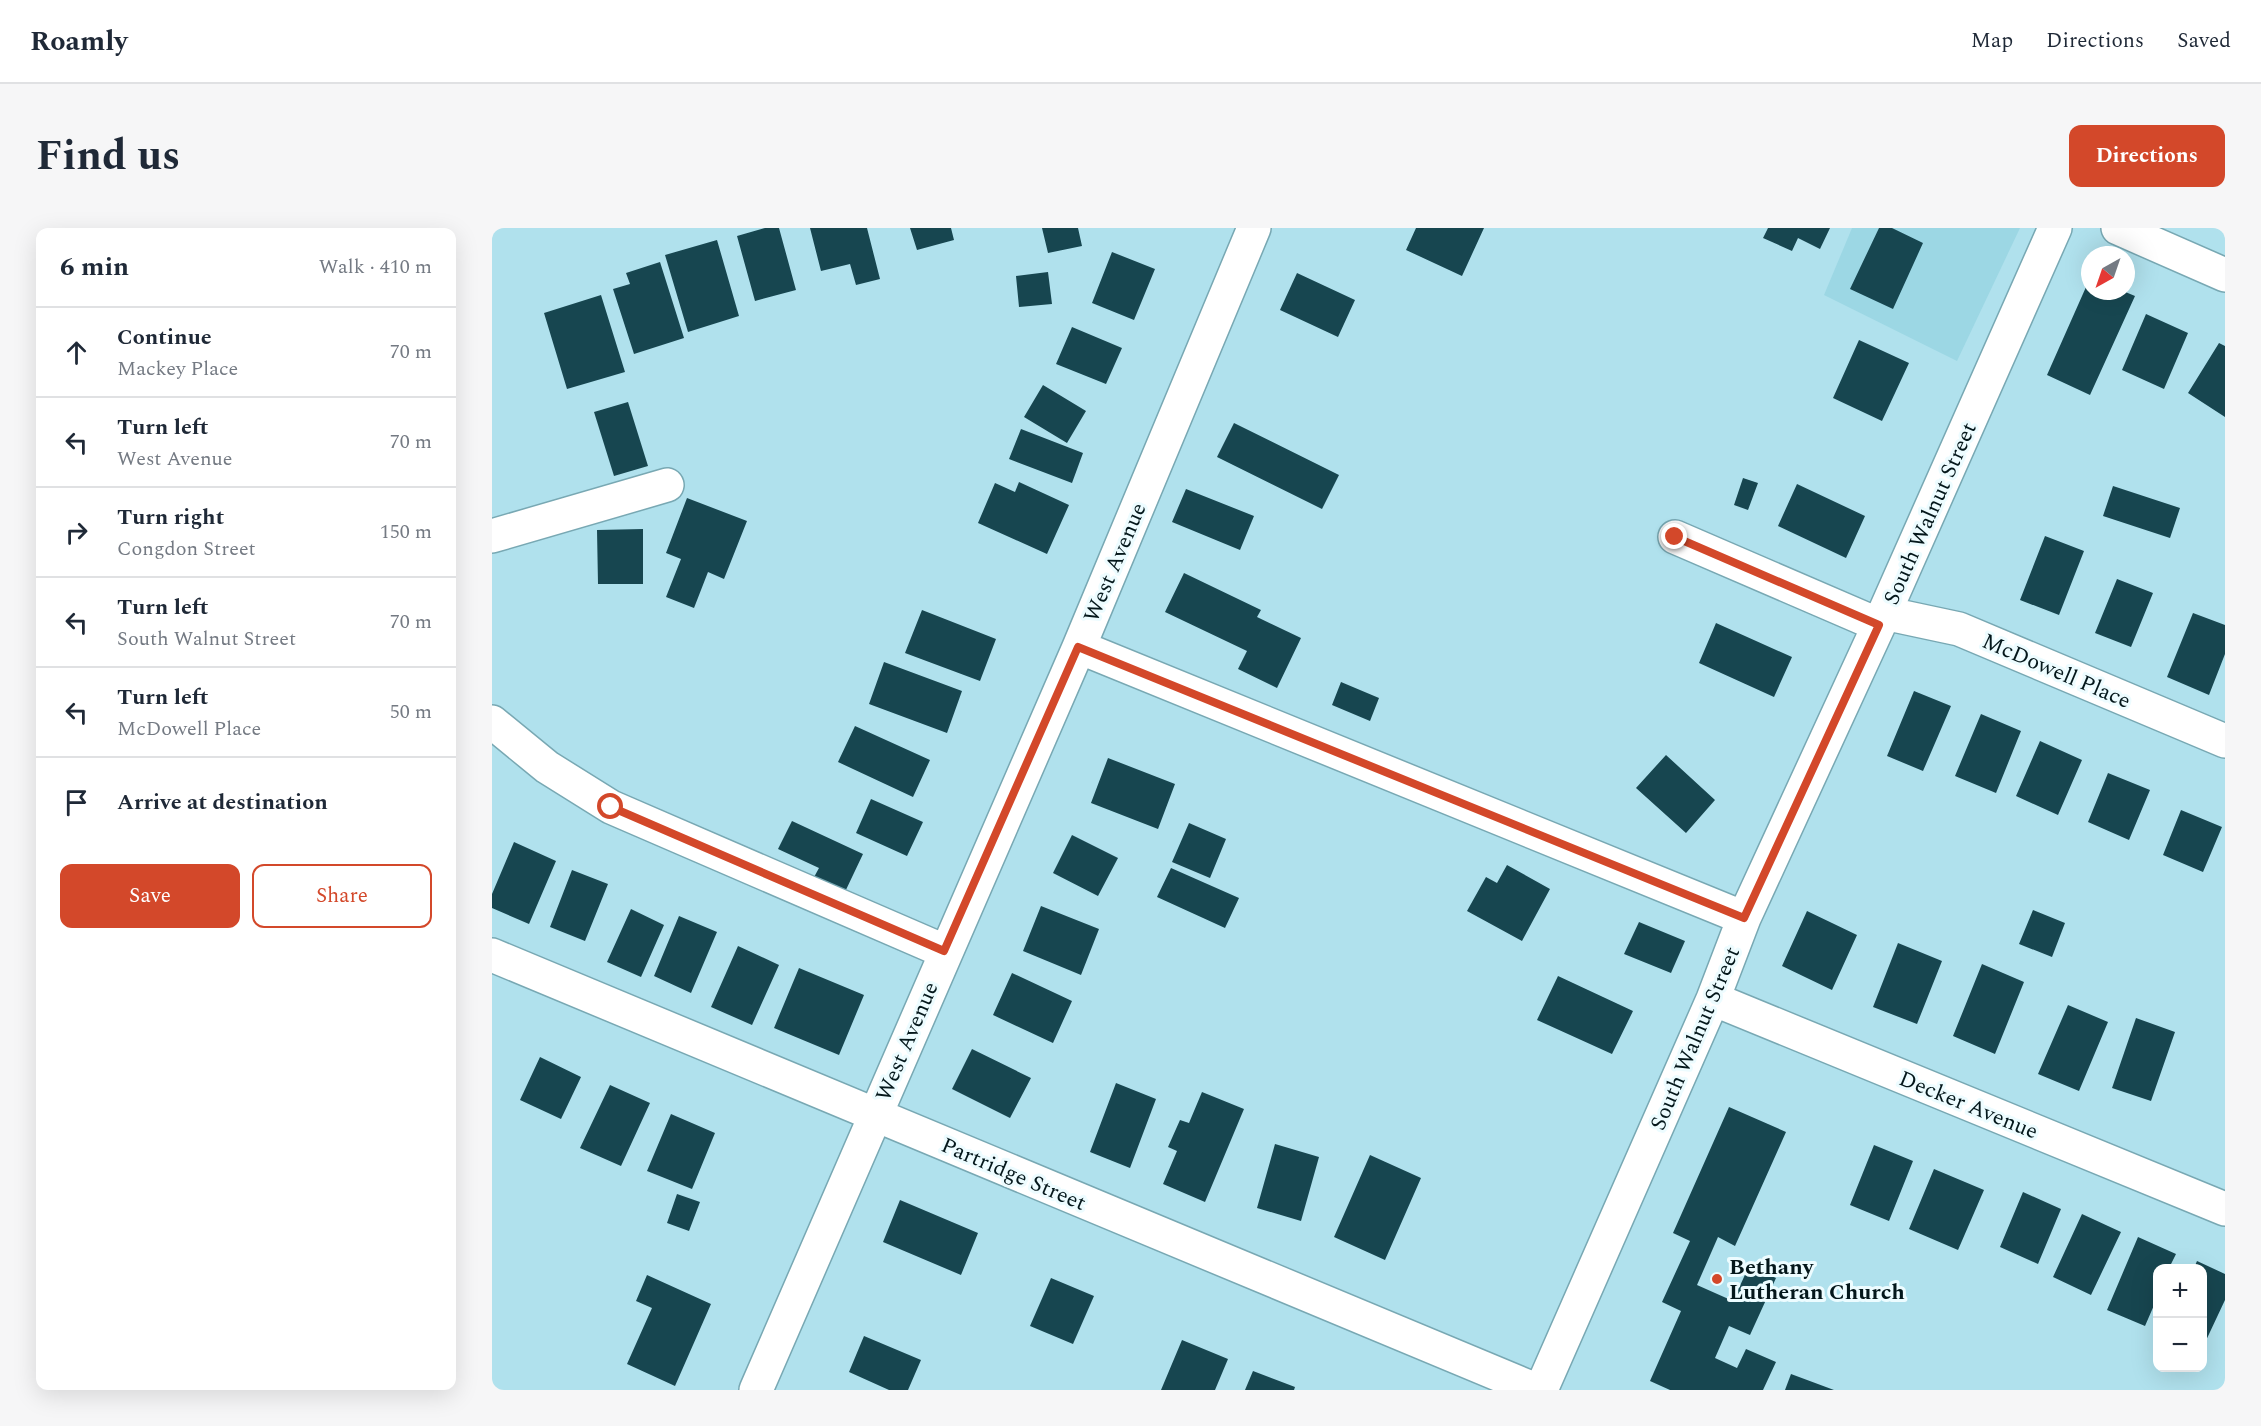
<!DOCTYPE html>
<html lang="en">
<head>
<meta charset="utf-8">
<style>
  body { margin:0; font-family:Spectral,serif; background:#f6f6f7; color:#1f2937 }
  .controls { position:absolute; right:18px; bottom:18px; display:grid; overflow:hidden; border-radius:12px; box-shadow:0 6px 24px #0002 }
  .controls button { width:54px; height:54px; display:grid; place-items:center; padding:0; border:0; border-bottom:2px solid #e0e1e3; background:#fff; color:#1f2937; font:30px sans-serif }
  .compass { position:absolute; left:1589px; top:18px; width:54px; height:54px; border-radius:50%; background:#fff; box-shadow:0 6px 24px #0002; rotate:220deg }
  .stop { position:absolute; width:18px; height:18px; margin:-14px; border:4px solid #d3482a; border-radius:50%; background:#fff }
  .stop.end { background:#d3482a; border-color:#fff; box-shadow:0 2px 6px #0008 }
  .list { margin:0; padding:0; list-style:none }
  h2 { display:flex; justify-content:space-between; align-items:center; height:78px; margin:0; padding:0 24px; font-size:26px }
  h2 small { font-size:20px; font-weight:400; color:#747a83 }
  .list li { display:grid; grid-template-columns:39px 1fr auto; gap:18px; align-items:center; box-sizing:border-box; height:90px; padding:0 24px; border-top:2px solid #e0e1e3 }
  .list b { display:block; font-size:22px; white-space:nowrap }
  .list p { margin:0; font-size:20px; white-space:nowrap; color:#747a83 }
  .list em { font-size:20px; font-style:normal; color:#747a83 }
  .actions { display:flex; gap:12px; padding:18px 24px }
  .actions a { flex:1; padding:14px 0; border:2px solid #d3482a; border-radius:12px; text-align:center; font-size:21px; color:#d3482a }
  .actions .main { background:#d3482a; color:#fff }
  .icon { flex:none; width:33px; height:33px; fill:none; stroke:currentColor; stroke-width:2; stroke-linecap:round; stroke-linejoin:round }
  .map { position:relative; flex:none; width:1733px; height:1162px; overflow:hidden; border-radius:12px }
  header { display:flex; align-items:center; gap:36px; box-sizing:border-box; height:84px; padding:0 30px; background:#fff; border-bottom:2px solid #e0e1e3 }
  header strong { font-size:28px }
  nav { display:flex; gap:33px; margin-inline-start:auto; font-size:21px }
  .intro { display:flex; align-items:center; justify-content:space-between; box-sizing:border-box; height:144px; padding:0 36px }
  h1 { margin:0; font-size:42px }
  .button { padding:15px 27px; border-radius:12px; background:#d3482a; color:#fff; font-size:21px; font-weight:700 }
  main { display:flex; gap:36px; padding:0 36px }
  aside { flex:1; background:#fff; border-radius:12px; box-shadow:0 6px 24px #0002 }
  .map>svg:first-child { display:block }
  .built { fill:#9cd7e4 }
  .building { fill:#174650 }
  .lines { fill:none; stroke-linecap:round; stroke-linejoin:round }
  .minor-casing { stroke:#78a8b3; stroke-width:36 }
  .minor { stroke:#fff; stroke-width:33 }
  .route { stroke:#d3482a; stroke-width:8 }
  .poi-dot { fill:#d3482a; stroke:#edfcff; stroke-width:2 }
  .labels { text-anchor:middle; stroke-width:6; stroke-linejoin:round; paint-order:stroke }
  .street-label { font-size:22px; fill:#04171b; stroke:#edfcff }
  .poi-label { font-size:22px; font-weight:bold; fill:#04171b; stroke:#edfcff; text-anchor:start }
</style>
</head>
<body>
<header>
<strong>Roamly</strong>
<nav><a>Map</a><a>Directions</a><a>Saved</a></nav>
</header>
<div class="intro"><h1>Find us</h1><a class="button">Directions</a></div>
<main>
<aside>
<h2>6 min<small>Walk · 410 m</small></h2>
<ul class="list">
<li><svg class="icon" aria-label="ahead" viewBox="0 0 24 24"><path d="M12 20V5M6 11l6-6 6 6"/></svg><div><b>Continue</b><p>Mackey Place</p></div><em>70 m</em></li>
<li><svg class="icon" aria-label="left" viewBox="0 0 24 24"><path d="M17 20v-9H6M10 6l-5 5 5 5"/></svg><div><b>Turn left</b><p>West Avenue</p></div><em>70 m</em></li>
<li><svg class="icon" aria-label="right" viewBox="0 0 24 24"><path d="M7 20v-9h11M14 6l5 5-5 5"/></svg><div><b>Turn right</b><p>Congdon Street</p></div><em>150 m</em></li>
<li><svg class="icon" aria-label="left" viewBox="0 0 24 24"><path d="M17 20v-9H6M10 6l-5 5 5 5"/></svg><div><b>Turn left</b><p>South Walnut Street</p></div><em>70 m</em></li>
<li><svg class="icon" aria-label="left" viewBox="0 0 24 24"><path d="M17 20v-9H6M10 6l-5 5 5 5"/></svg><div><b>Turn left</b><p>McDowell Place</p></div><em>50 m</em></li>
<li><svg class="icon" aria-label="arrive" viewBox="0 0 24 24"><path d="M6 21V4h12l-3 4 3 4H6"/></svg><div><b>Arrive at destination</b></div></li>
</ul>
<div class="actions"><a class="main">Save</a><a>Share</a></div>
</aside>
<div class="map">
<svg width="1733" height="1162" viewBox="0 0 1733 1162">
  <rect width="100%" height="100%" fill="#b0e1ed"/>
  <path class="built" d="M1360 0H1528L1465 133 1332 67Z"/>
  <path class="building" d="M273 0H287L304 62 263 73 245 8Z
    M318 0H375L388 51 364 57 358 36 329 43Z
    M418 0H459L462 12 425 22Z
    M550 0H586L590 18 556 25Z
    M924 0H992L970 48 914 22Z
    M1276 0H1338L1328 21 1306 10 1300 23 1271 10Z
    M1387 0H1400L1431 15 1401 81 1358 61Z
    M225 12 247 88 196 104 173 27Z
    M620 24 663 41 642 92 600 75Z
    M168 34 192 110 142 126 121 61 138 56 134 45Z
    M556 44 560 76 527 79 524 48Z
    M805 45 863 72 846 109 788 82Z
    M1598 50V63H1631L1643 68 1598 167 1555 147Z
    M109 67 133 144 75 161 52 85Z
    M1654 86 1696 105 1672 161 1630 142Z
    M580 99 630 120 614 156 564 136Z
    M1367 112 1417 135 1390 193 1341 170Z
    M1727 115 1733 118V189L1696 165Z
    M551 157 594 183 575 215 532 189Z
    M136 174 156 238 122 248 102 184Z
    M742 195 847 247 830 281 725 229Z
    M529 201 591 225 580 255 517 231Z
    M1251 250 1266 255 1256 282 1242 277Z
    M527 254 577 277 555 326 486 295 503 255 523 264Z
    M1305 256 1373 288 1354 330 1286 298Z
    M1621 258 1688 280 1678 310 1611 288Z
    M694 261 762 288 748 322 680 294Z
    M195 270 255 293 232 351 216 344 202 380 174 369 189 331 174 325Z
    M151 301V356H106L105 302Z
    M1553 308 1592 323 1567 387 1528 372Z
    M692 345 769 382 765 389 809 410 785 460 746 441 755 423 673 384Z
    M1625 351 1661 365 1639 419 1603 405Z
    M430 382 504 411 488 453 413 425Z
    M1701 385 1733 397V426L1717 467 1675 449Z
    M1224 395 1300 429 1282 469 1207 435Z
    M392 434 470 463 455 505 377 476Z
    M849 454 887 470 878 493 840 477Z
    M1422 463 1459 478 1431 543 1395 528Z
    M1489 486 1529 503 1504 565 1463 548Z
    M363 498 438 532 421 569 346 534Z
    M1548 513 1590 532 1566 587 1524 568Z
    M1174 527 1223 572 1194 605 1144 560Z
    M616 530 683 556 666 601 599 575Z
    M1616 545 1658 562 1637 612 1596 594Z
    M379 571 431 594 415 628 364 605Z
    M1689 582 1730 599 1711 644 1671 627Z
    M300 593 371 626 352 666 321 651 327 640 286 621Z
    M697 595 734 611 718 650 680 634Z
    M580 607 626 630 606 668 561 645Z
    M22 614 64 633 37 696 0 680V666Z
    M1015 637 1058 661 1030 713 975 683 994 649 1005 655Z
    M679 640 747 670 733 700 665 669Z
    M80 642 116 656 93 713 58 699Z
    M549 678 607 701 589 747 531 723Z
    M139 681 172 697 149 749 115 734Z
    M1541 682 1573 695 1560 729 1527 716Z
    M1315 683 1365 707 1340 762 1290 738Z
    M187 688 225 704 199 765 162 748Z
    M1147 694 1193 713 1179 745 1132 726Z
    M1406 715 1450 733 1425 796 1381 779Z
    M246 718 287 737 260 797 219 779Z
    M1490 736 1532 754 1503 826 1461 808Z
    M307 740 372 767 347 827 282 800Z
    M520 745 580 773 561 815 501 787Z
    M1066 748 1141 783 1120 826 1045 792Z
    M1576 777 1616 794 1587 863 1546 846Z
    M1644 790 1683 804 1659 873 1620 860Z
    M480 821 539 850 518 890 460 861Z
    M48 829 89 849 69 891 28 872Z
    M624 855 664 871 638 940 598 924Z
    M118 857 158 875 129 938 88 920Z
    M710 864 752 881 713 974 671 956 685 923 676 919 688 892 697 895Z
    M1237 879 1294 904 1243 1018 1226 1009 1205 1057 1241 1073 1257 1038 1284 1050 1258 1107 1237 1098 1223 1130 1245 1140 1254 1121 1284 1134 1271 1162H1178L1158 1153 1189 1083 1170 1074 1198 1013 1181 1005Z
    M179 886 223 905 200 961 155 943Z
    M783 916 827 929 809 993 765 980Z
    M1382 917 1421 933 1397 993 1358 977Z
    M878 927 929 950 893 1032 842 1009Z
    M1442 941 1492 962 1466 1022 1417 1001Z
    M1531 964 1569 981 1546 1036 1508 1019Z
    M185 966 208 974 197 1003 175 995Z
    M408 972 486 1005 469 1047 391 1014Z
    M1590 986 1629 1004 1599 1067 1561 1049Z
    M1646 1009 1684 1026 1677 1040H1666V1068L1653 1098 1615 1082Z
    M1705 1033 1733 1046V1072L1710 1121V1040H1702Z
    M155 1047 219 1076 183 1158 135 1136 160 1080 144 1073Z
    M559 1050 602 1068 581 1116 538 1098Z
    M372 1108 429 1132 416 1162H397L357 1144Z
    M690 1112 736 1131 723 1162H669Z
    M761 1143 803 1159 802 1162H753Z
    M1299 1146 1342 1162H1293Z"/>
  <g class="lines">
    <defs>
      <path id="minor" d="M1626 0 1733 47
        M0 308 175 257
        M1183 309 1387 397
        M1392 385 1467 401 1733 513
        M587 419 1252 690
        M0 494 55 539 119 579 452 723
        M0 727 1044 1162
        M1221 771 1733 981
        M264 1162 587 419 762 0
        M1049 1162 1221 771 1252 690 1387 397 1563 0"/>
    </defs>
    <use href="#minor" class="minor-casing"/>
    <use href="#minor" class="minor"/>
  </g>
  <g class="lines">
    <path class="route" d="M119 579 452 723 586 419 1252 690 1387 397 1183 309"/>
  </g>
  <circle class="poi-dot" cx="1225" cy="1051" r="6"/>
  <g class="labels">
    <g class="street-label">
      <text transform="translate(1437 285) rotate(-66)" y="8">South Walnut Street</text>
      <text transform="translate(622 334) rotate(-67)" y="8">West Avenue</text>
      <text transform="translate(1565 442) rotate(23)" y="8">McDowell Place</text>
      <text transform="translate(1202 810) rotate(-67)" y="8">South Walnut Street</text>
      <text transform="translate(414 813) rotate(-67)" y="8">West Avenue</text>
      <text transform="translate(1477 876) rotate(22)" y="8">Decker Avenue</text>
      <text transform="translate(522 945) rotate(23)" y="8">Partridge Street</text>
    </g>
    <g class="poi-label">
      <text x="1237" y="1046">Bethany<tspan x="1237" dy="25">Lutheran Church</tspan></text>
    </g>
  </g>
</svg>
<div class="controls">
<button>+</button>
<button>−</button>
</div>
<svg class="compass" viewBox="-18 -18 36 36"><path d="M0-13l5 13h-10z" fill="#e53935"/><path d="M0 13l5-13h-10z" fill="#747a83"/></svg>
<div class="stop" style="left:119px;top:579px"></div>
<div class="stop end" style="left:1183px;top:309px"></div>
</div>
</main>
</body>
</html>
